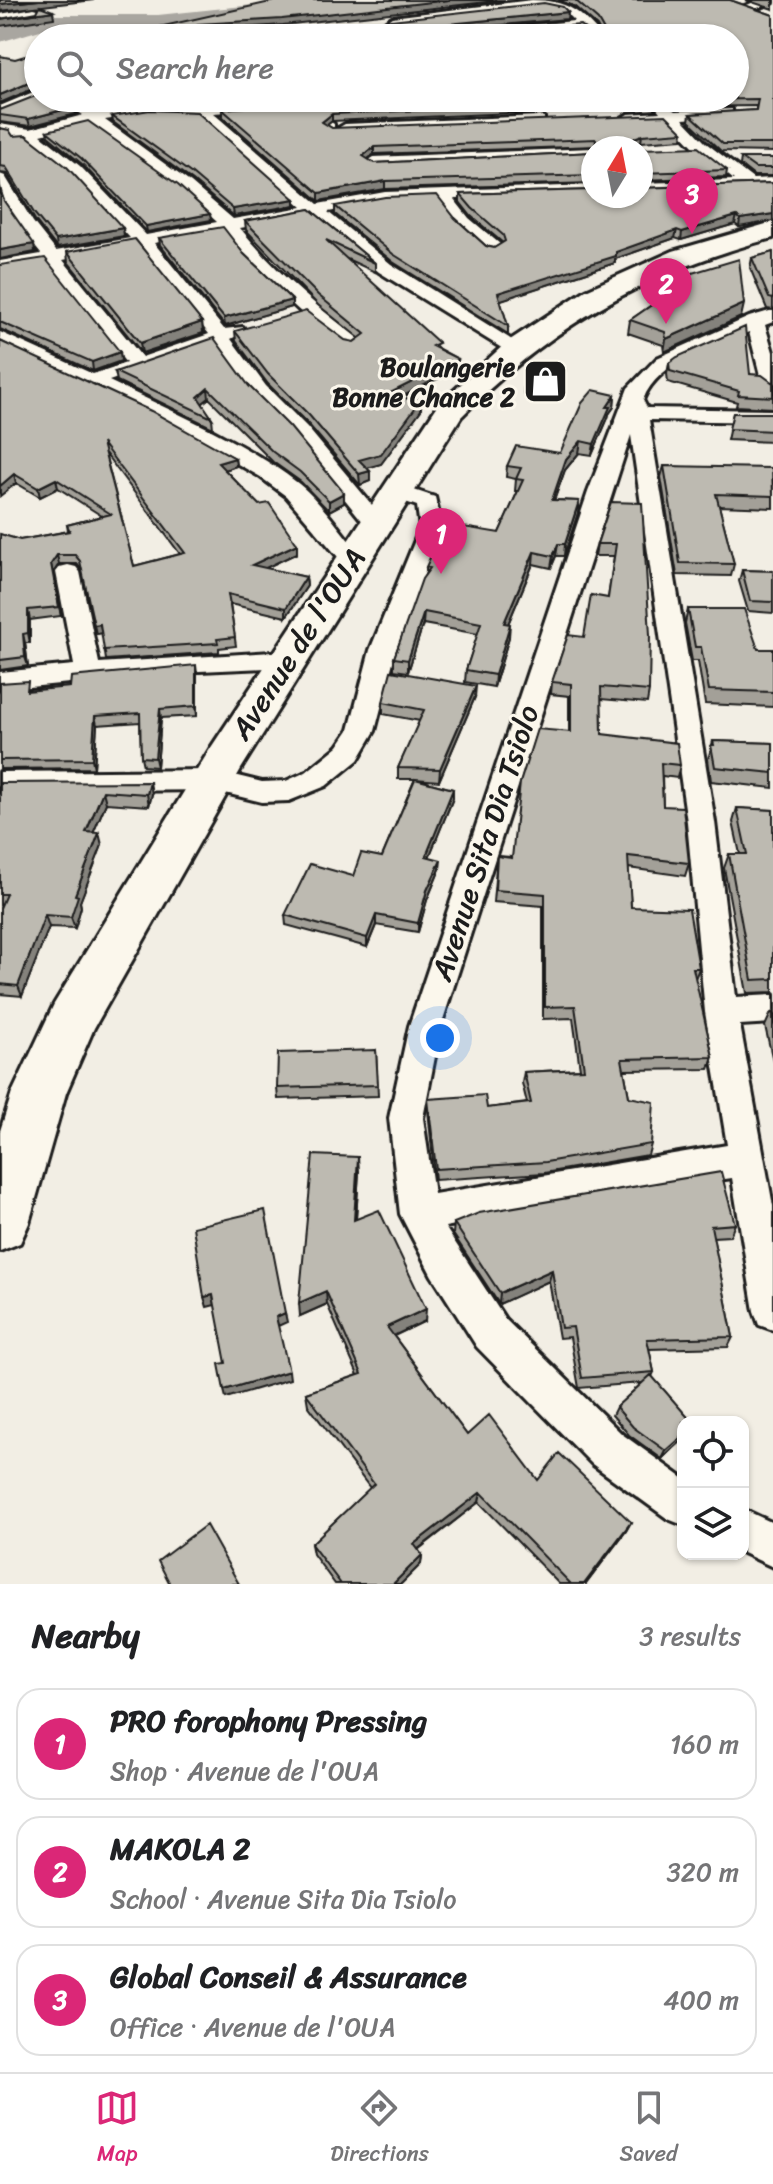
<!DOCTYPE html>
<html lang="en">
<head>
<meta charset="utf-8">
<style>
  body { margin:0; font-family:Sriracha,sans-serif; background:#f2f2f2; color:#202124 }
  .controls { position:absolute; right:24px; bottom:24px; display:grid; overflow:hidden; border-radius:16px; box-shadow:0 2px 6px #0004 }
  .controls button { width:72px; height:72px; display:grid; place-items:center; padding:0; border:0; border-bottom:2px solid #e0e0e0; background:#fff; color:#202124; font:40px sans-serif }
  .compass { position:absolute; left:581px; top:136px; width:72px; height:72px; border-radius:50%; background:#fff; box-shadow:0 2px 6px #0004; rotate:10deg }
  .you { position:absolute; left:440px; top:1038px; width:28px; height:28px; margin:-20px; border:6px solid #fff; border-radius:50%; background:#1a73e8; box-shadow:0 0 0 12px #1a73e833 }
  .badge { display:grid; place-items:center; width:52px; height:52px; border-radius:50%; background:#db2777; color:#fff; font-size:26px; font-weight:700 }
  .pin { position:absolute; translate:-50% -66px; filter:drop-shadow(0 2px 4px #0008) }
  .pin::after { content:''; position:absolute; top:42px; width:28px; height:24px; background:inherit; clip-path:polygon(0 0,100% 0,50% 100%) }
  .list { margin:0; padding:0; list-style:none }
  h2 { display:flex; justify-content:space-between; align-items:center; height:104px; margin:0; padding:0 32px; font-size:34px }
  h2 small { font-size:26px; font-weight:400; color:#757577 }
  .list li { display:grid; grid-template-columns:52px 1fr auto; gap:24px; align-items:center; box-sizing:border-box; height:112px; margin:0 16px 16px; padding:0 16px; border:2px solid #e0e0e0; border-radius:24px }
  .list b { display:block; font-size:30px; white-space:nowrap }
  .list p { margin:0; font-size:26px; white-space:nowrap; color:#757577 }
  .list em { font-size:26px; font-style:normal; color:#757577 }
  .icon { flex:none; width:44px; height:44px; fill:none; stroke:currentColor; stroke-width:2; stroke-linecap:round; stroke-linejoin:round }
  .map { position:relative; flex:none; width:773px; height:1584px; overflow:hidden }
  .search { position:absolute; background:#fff; box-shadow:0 2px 6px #0004; left:24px; right:24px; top:24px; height:88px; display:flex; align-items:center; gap:20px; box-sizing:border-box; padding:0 28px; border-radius:44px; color:#757577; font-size:30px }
  .sheet { height:488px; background:#fff }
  nav { display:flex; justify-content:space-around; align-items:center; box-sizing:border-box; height:112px; border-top:2px solid #e0e0e0; background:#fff; font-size:22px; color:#757577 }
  nav a { display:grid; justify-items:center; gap:4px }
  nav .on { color:#db2777 }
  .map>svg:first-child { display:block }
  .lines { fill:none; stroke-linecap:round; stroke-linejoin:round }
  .river { fill:#a9a6a0; fill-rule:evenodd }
  .minor-casing { stroke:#1c1c1c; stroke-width:6 }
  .primary-casing { stroke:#1c1c1c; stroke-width:6 }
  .minor { fill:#fbf7ec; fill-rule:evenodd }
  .primary { fill:#fbf7ec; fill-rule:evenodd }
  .wall { fill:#a3a098; stroke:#1c1c1c; stroke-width:2; fill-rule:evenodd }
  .shaded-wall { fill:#84827c; stroke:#1c1c1c; stroke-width:2 }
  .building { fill:#bdbab1; stroke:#1c1c1c; stroke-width:2; fill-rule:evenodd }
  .labels { text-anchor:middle; stroke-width:6; stroke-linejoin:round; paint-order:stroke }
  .far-poi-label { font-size:26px; font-weight:bold; fill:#1c1c1c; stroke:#fbf7ec; text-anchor:end }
  .street-label { font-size:30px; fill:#1c1c1c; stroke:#fbf7ec }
</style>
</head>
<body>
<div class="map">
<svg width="773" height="1584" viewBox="0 0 773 1584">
  <rect width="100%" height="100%" fill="#f2eee4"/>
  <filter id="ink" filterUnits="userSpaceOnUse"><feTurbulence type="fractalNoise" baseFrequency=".0125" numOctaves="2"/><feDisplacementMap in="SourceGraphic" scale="16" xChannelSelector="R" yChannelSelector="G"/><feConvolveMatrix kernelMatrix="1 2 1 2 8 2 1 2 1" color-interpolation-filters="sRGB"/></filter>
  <g filter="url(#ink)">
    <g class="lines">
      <path class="river" d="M302 0H354L344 6 258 19 158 29 47 28 0 42V28L45 15H158Z"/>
      <defs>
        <path id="minor" d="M532 0C568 0 580 11 603 38H590L581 28 477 38H432L438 34 574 21 564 11 544 6 392 25 386 21 392 17Z
          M759 0H773V3L748 11 742 7Z
          M34 8 38 9V15L0 22V14Z
          M38 90 40 98 0 115V106Z
          M56 98C72 98 85 100 96 113L151 105 227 106V112L213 113 318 204 385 192 593 185V195L454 199 469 218 500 244 502 248 494 253 488 252 457 224 438 200 385 202 328 212 391 264 520 345 522 349 520 353 513 355 379 272 311 215 240 228C275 271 315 306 360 339L362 343 360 347C331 354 244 255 225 231L154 243 224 329 243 327 245 331 231 339 266 386 307 427 387 523 376 530 368 528 293 435 252 394 216 344 109 381C168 409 249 444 299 484 322 503 341 532 360 554L364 559 360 564H344L286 496 259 476 154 417 0 345V332L93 374 126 363 48 263 0 271V261L41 254C22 230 0 206 0 174L5 176 33 222 56 251 130 238 70 172 28 139 14 140 13 135 0 132V124L30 129 83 115ZM151 113H198L302 207 233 219 191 183 105 120ZM90 123 181 189 217 222 146 235 80 166 41 135ZM138 246 209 334 142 357 63 260Z
          M291 98H305L317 113 334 124V130C315 132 301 112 291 98Z
          M663 103 675 111 732 109V115L727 116 683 119 706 143 753 179 773 178V188L641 193V183L734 180 696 149 668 120 628 122 621 118 628 114 660 112 656 107Z
          M539 116 544 117V123L345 132 338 128 345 124Z
          M593 148V156L374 167 366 162 374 157Z
          M773 310V322L765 325 773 352V393L763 387 749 332C713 348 658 360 643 400L647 408 773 410V422L649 420 715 822 736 997 773 995V1023L740 1025 773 1206V1330L759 1325 754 1311 732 1178 599 1198 445 1227 505 1319 622 1434 683 1478V1525L668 1519 592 1464 477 1347 432 1276 400 1214 389 1118 409 1026 588 492 628 388 657 358 749 317ZM631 435 687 822 705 1012 727 1145 434 1194 423 1118 441 1026Z
          M396 484 435 497 442 528 396 650 375 731 358 760 326 786 289 801 262 802 213 790 0 792V772L213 770 262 782 286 781 306 772 338 746 349 730 370 650 420 528 417 506 388 496 385 491Z
          M68 565 76 567 80 572 99 663 288 651 297 653 301 659 297 665 288 667 178 672 0 690V672L74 665 56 572 60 567Z
          M743 1509 773 1523V1567L743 1553Z"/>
        <path id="primary" d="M773 222V238C649 271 551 325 461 417L241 769 94 1028 66 1093 29 1223 20 1243 0 1251V1131L12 1093 54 1004 210 749 438 405 507 342 586 290 673 251Z"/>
      </defs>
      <use href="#minor" class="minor-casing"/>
      <use href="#primary" class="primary-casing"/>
      <use href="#minor" class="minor"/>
      <use href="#primary" class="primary"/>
    </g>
    <path class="wall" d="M558 0H730L773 15V152L721 151 689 121 690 114 756 110V106L675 107 662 100 653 107 332 121 327 125 332 128 683 132 682 139 641 142 637 143 642 149 727 170 726 177 641 180V148L595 146 374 154 368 159 374 163 593 152V183L385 189 319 201 222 116V109L357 98H735L115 37 283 25 200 31 195 34 283 32 568 12 567 19 438 31 433 34H601L597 26 574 6Z
      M746 0H773V9Z
      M79 98H274L203 104 151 102 97 110Z
      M74 107 76 114 30 126 0 122V110Z
      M112 116 295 199V205L234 216 193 181 113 122Z
      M0 128 13 136 124 236 57 248 35 220 8 174 0 173Z
      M47 131 211 220 147 232 82 164 48 136Z
      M741 158H773V176H754L740 165Z
      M773 183V221L739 227 735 224 681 240 675 238 615 259V263L500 300 508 326V334L393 262 335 214V206L455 218 486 246 494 248 503 243 471 216 460 202V194L593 190Z
      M310 209 375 263V272L347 259 439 349 458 359V368L401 398 421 400V410L381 464 367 468 370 481 360 485 309 425 268 384 236 341 235 331 354 342 359 338 318 305 246 230 245 221Z
      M159 238 244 254 292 300V307L225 326 160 245Z
      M67 252 202 322 203 333 142 353 68 262Z
      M773 252V310L767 309 750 268 752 258Z
      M0 265 120 352 121 361 93 371 0 329Z
      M665 281 741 317 664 352 663 345 628 333 630 320 666 295 663 293Z
      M0 341 235 458 236 466 225 470 297 544V553L265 568 306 577 307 586 286 617 230 604 236 646 219 648V652L106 660 102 633 96 634 82 570 77 564H59L53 573 61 616 30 620V643H25L28 666 0 670V534L20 540 68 531 67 525 102 516 58 488 40 497 16 483 0 496ZM105 453 180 554 134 566Z
      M669 363 750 374 773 383V408L736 406 737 402 668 382 667 374Z
      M115 372 249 386 344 503 329 511 301 482 273 462 209 398 202 404 212 418 213 428 117 381Z
      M564 382 547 401 523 394 524 383Z
      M615 395 614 407 609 414 608 418 592 455 579 453 565 470 554 500 579 501 578 513 564 556H556L551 568 533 564 508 624 509 637 494 687 465 682 466 670 478 634 423 624 408 672 394 670V658L426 572V567L462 531 499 533 518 491H515L516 479 506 477 507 466 560 453Z
      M733 413H773V442L727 440Z
      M664 466 773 472V508L719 506 734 564 731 576 677 575 661 477Z
      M611 502 649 691 647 703 601 699 602 734 680 765 677 778 662 776 663 806 689 863 685 876 628 868 631 907 699 968 695 979 713 1057 709 1069 624 1070 629 1097 651 1144 648 1155 544 1173 435 1180 428 1110V1099L487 1108 527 1103 522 1083 524 1072 580 1069 573 1018 543 1019V906L493 902 497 856 512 857 569 732V696L551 694 552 682 584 637 608 598 614 556H595L597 544Z
      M742 570 773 571V613L748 611 739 581Z
      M688 609 758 649H773V707L705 704 698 661H692L685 623Z
      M197 674V716L161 718 157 767 143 766 141 757 140 722 97 725 94 768 0 769V683L30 691Z
      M475 697 439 781 415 779 453 789V798L429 857 440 869 427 900 418 932 376 925 367 947 286 925 285 915 353 876 382 857 415 779H398V768L420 721 383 714V702Z
      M713 741 773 743V788L711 781 708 759Z
      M0 783 152 794 149 806 106 803 93 833 102 845 80 902 81 907 75 928 49 927 22 996 0 994V908L1 905H0Z
      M737 808 773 810V992L747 993 724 868 729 854H740L733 822Z
      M773 1012V1061L765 1026 771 1013Z
      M376 1050 378 1096 278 1099 277 1088Z
      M359 1171 356 1220 425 1321 394 1336 467 1435 538 1480 631 1522 626 1531 586 1584H559L479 1502 418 1550 422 1555 421 1564 401 1584H335L313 1554 311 1544 370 1488 308 1405 306 1393 358 1375 327 1304 300 1316Z
      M454 1223 735 1224 730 1236 713 1237 733 1337 728 1347 649 1349 654 1372 652 1377 692 1422 662 1459 629 1435 612 1415 616 1407 642 1383 579 1388 570 1337 559 1338 549 1281 499 1304 453 1234Z"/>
    <path class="shaded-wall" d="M39 0H94L0 11V4Z
      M449 0H505L283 25 200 31 191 38 190 31 199 24Z
      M53 11 54 18 0 26V19Z
      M568 12 567 19 438 31 429 38V31L438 25Z
      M36 80 37 87 0 103V95Z
      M129 98H151V102L97 110 96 103Z
      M202 98H274L203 104Z
      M657 98H662V100L653 107 654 100Z
      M74 107 76 114 30 126 28 119Z
      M332 114V121L322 129V122Z
      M642 135 641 142 633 145 634 138Z
      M374 147V154L363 163V156Z
      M385 181V189L319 201V193Z
      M295 199V205L234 216 233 209Z
      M210 214 211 220 147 232 146 226Z
      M773 214V221L739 227 740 219Z
      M737 216 735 224 681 240 682 232Z
      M123 228 124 236 57 248 56 240Z
      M677 230 675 238 615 259V263L498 301V293Z
      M34 244 35 252 0 259V250Z
      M292 300V307L225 326 224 318Z
      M744 304 741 317 664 352 666 339Z
      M202 322 203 333 142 353 140 343Z
      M120 352 121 361 93 371 92 362Z
      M458 359V368L384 406V396Z
      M565 371 564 382 547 401 548 390Z
      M208 388 209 398 199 406 198 397Z
      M615 395 614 407 609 414 608 418 592 455 594 444 607 407Z
      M421 400V410L381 464 359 470V460Z
      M581 441 579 453 565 470 550 512 552 500 566 459Z
      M235 458 236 466 219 472 218 463Z
      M370 471V481L360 485 359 474Z
      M14 474 16 483 0 496V486Z
      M56 479 58 488 40 497 38 488Z
      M344 493V503L329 511V501Z
      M579 501 578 513 564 556 565 544Z
      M297 544V553L253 574 252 565Z
      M558 544 556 556 551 568 553 556Z
      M534 552 533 564 503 636 504 623Z
      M57 555 59 564 53 573 61 616 51 564Z
      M306 577 307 586 286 617V608Z
      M28 610 30 620V643L28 633Z
      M424 612 423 624 408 672V660Z
      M100 624 102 633 96 634 94 625Z
      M510 624 509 637 494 687 495 675Z
      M23 634 25 643 28 666 25 657Z
      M196 665 197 674V716L196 706Z
      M476 686 475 697 439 781 440 769Z
      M160 709 161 718 157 767 155 758Z
      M95 716 97 725 94 768 92 759Z
      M150 782 152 794 149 806 147 794Z
      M453 789V798L426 865V856Z
      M103 791 106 803 89 843 86 832Z
      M99 833 102 845 80 902 81 907 75 928 71 917 75 895Z
      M441 860 440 869 427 900 418 932V923L427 890Z
      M45 915 49 927 22 996 18 986Z
      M376 915V925L367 947V938Z
      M358 1157 359 1171 355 1234 354 1220Z
      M552 1270 549 1281 499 1304 500 1293Z
      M326 1291 327 1304 300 1316 299 1303Z
      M213 1295 215 1305 207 1307 204 1297Z
      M426 1309 425 1321 387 1339V1327Z
      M285 1313 287 1322 278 1326 276 1317Z
      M289 1371 290 1379 226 1398 224 1390Z
      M683 1436V1440L662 1459 666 1451Z
      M481 1492 479 1502 413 1553 414 1544Z
      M631 1522 626 1531 586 1584H584Z
      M422 1555 421 1564 401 1584H393Z"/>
    <path class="building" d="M0 0H39L0 4Z
      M279 0H449L282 19 199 24 190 31 193 34 283 32 544 3 563 7 568 12 438 25 429 31 432 34H477L580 25 591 34H606L598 20 575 0H730L773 15V144H723L690 114 756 110 758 99 676 100 672 98H735V38H80L101 31 115 37Z
      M40 6 53 11 0 19 37 12Z
      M38 52V82L36 80 0 95V56L15 59Z
      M38 95V98H60L74 107 28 119 0 115V110Z
      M89 98H129L96 103Z
      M357 98H657L654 100 332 114 322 122 332 128 666 115 683 132 642 135 634 138 633 143 639 144 642 149 698 147 727 170 641 173V148H595L596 139 374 147 363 156 374 163 593 152V175L385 181 319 193 222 109Z
      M150 110 197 112 295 199 233 209 192 174 112 116Z
      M88 121 178 185 210 214 146 226 81 158 47 131Z
      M0 128 9 130 13 136 26 135 67 167 123 228 56 240 34 213 6 167 0 166Z
      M741 158H773V168H755Z
      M773 183V214L740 219 737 216 682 232 677 230 616 252V256L498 293 508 326 393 254 335 206 385 197 437 195 455 218 486 246 494 248 505 241 503 235 472 208 460 194 593 190V196H641V188Z
      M0 190 4 201 34 244 0 250Z
      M310 209 375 263 326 240 439 343 432 346 458 359 384 396 421 400 381 454 359 460 370 471 359 474 309 415 268 374 235 331 306 311 345 340 354 342 365 334 318 295 245 221Z
      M223 227 244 254 292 300 224 318 159 238Z
      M135 239 202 322 140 343 67 252Z
      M773 252V299L769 298 752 258Z
      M45 258 120 352 92 362 0 322V265Z
      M739 259 744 304 666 339 665 332 630 320 669 293 680 289 665 281Z
      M745 327 750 374 762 375 773 383V397L738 395 739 391 670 371 669 363 677 357Z
      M214 338 249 386 290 427 344 493 329 501 300 472 273 452 208 388 198 397 212 418 115 372Z
      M0 341 151 411 235 458 218 463 259 505 269 503 297 544 252 565 306 577 286 608 228 594 235 637 217 639 218 643 104 650 100 624 94 625 80 561 75 555H57L51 564 59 607 28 610V633L23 634 25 657 0 660V534L20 540 70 531 67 525 111 514 56 479 38 488 14 474 0 486ZM102 443 185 553 134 566Z
      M541 365 565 371 548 390 524 383Z
      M593 390 615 395 607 407H610L594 444 581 441 566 459 552 500 579 501 565 544H558L553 556 534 552 504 623 510 624 495 675 466 670 481 623 424 612 408 660 394 658 422 579 430 568 426 567 432 553 447 528 462 531 464 527 499 533 523 480 516 479 521 468 507 466 516 446 560 453 582 403Z
      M733 413H773V431L729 429Z
      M664 466 772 468 773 496 716 494 734 564 680 563Z
      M611 502 642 503 650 635 649 691 601 687 602 734 677 743 680 765 661 763 663 806 683 807 689 863 628 856 631 907 689 909 699 968H693L713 1057 622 1059 629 1097 654 1102 651 1144 546 1162 436 1169 428 1099 485 1095 487 1108 531 1103 524 1072 584 1069 575 1006 545 1007V894L495 890 497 856 512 858 520 783 537 729 571 732V684L552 682 568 635 584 637 591 595 608 598 616 544H597Z
      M742 570 773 571V602L750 601Z
      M688 609H744L758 649H773V692L709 690 701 647H695Z
      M196 665V706L160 709 155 758 141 757 140 713 95 716 92 759 0 760V683L28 681 27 691 70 687 71 677Z
      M391 671 476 686 440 769 398 768 424 710 383 702Z
      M713 741 773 743V773L715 767 711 745H714Z
      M415 779 453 789 426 856 441 860 427 890 418 923 376 915 367 938 285 915 310 864 353 876 361 853 382 857Z
      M150 782 147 794 103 791 86 832 99 833 75 895 78 896 71 917 45 915 18 986 0 984V908L6 894H0V783Z
      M737 808 773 810V979L752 980 729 854H747Z
      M376 1050 378 1085 277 1088 278 1053Z
      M313 1155 358 1157 354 1220 379 1210 426 1309 387 1327 467 1435 489 1415 538 1480 559 1453 631 1522 584 1584H571L481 1492 414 1544 422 1555 393 1584H341L311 1544 374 1484 306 1393 362 1374 326 1291 299 1303Z
      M721 1172 735 1224 711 1226 733 1337 647 1339 654 1372 582 1378 573 1327 561 1328 552 1270 500 1293 454 1223 479 1213Z
      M265 1210 285 1313 276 1317 289 1371 224 1390 219 1364 226 1363 213 1295 204 1297 193 1227Z
      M651 1375 692 1422H683V1436L666 1451 633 1427 616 1407Z
      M206 1525 239 1584H170L158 1561Z"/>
  </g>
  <defs>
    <symbol id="shop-square" viewBox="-11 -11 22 22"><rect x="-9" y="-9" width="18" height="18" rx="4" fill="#1c1c1c" stroke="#fbf7ec"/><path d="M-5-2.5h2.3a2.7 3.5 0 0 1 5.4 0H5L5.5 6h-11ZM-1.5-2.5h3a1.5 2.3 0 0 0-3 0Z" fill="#fff"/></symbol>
  </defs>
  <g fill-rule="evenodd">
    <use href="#shop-square" x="520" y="356" width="51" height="51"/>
  </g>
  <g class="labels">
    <g class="far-poi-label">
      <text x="515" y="376">Boulangerie<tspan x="515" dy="30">Bonne Chance 2</tspan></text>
    </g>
    <g class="street-label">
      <text transform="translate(298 644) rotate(-57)" y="10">Avenue de l'OUA</text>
      <text transform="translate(485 843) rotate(-72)" y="10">Avenue Sita Dia Tsiolo</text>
    </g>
  </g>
</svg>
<div class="controls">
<button><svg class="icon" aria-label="locate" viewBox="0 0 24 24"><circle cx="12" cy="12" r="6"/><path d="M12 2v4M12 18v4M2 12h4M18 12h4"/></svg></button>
<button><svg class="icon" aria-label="layers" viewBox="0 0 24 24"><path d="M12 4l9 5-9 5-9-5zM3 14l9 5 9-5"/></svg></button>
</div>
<svg class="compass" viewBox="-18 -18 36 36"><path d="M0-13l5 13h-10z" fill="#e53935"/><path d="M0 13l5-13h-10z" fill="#757577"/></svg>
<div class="you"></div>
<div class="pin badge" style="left:441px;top:574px">1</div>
<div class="pin badge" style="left:666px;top:324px">2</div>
<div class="pin badge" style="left:692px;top:234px">3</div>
<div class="search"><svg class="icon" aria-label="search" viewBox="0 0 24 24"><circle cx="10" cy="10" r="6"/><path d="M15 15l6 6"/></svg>Search here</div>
</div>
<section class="sheet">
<h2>Nearby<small>3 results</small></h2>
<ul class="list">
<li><span class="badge">1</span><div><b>PRO forophony Pressing</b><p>Shop · Avenue de l'OUA</p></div><em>160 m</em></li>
<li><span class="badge">2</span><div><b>MAKOLA 2</b><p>School · Avenue Sita Dia Tsiolo</p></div><em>320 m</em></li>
<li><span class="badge">3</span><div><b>Global Conseil &amp; Assurance</b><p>Office · Avenue de l'OUA</p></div><em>400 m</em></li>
</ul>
</section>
<nav>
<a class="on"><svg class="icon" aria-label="map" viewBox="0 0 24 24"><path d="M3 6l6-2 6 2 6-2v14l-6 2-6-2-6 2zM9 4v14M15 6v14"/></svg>Map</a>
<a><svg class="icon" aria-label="directions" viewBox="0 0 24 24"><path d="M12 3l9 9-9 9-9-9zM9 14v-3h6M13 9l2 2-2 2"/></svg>Directions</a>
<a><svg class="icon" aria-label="saved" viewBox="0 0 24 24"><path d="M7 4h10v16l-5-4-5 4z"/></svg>Saved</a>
</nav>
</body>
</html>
